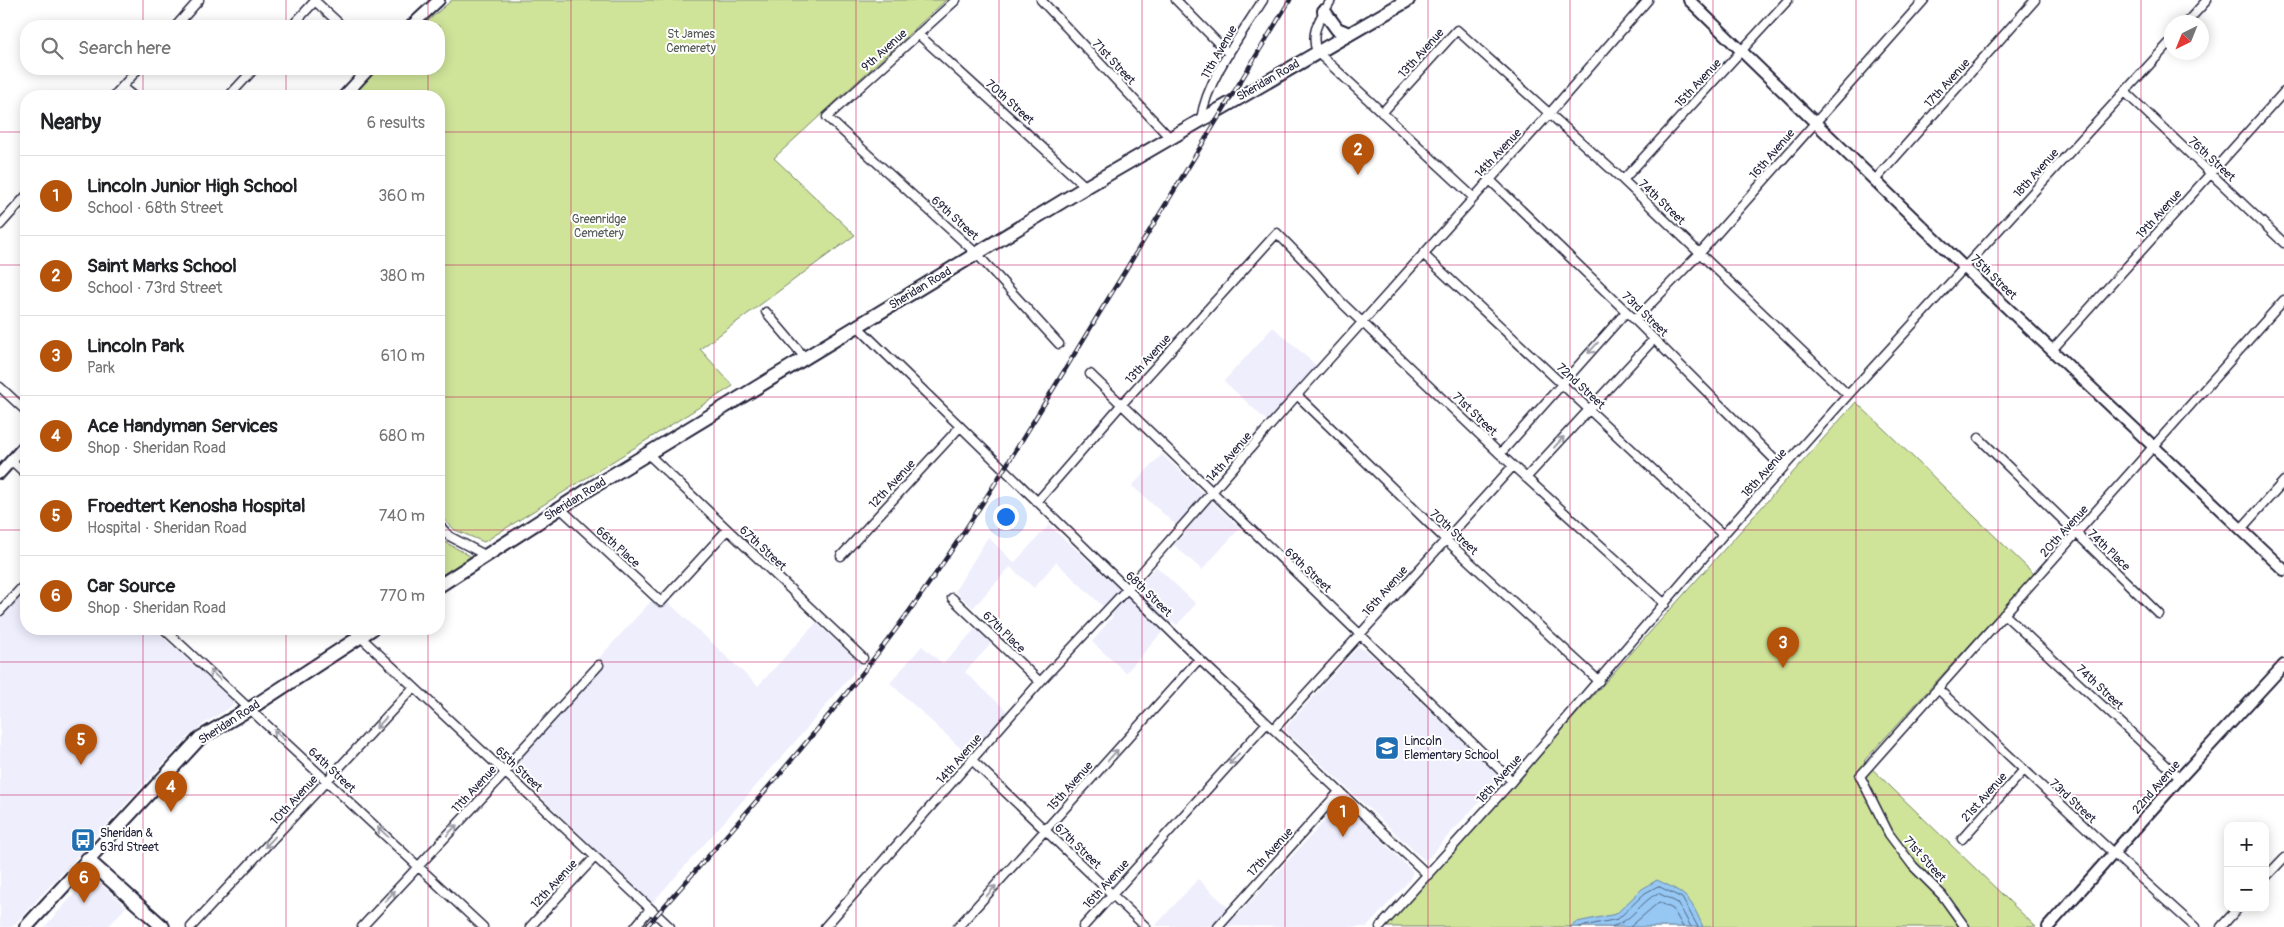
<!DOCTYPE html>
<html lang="en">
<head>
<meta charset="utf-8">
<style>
  body { margin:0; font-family:Pangolin,sans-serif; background:#f6f6f6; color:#202124 }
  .controls { position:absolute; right:15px; bottom:15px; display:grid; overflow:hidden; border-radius:10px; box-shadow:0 2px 12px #0003 }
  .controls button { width:45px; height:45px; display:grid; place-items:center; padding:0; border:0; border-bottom:1px solid #e0e0e0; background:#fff; color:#202124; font:25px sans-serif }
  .compass { position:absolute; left:2164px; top:15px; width:45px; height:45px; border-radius:50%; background:#fff; box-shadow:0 2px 12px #0003; rotate:223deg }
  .you { position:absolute; left:1005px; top:516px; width:18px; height:18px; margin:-12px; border:4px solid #fff; border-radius:50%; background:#1a73e8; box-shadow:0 0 0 8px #1a73e833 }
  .badge { display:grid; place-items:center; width:32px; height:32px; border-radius:50%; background:#b45309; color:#fff; font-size:16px; font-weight:700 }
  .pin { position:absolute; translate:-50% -41px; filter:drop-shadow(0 1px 2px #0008) }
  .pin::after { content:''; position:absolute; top:26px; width:18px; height:15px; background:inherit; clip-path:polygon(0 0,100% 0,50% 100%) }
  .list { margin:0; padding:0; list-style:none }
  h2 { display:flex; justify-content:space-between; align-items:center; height:65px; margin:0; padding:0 20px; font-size:21px }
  h2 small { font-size:16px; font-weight:400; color:#757577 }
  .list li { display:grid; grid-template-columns:32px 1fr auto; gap:15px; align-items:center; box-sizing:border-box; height:80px; padding:0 20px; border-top:1px solid #e0e0e0 }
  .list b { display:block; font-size:19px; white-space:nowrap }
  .list p { margin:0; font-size:16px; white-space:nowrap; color:#757577 }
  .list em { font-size:16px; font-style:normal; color:#757577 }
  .icon { flex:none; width:28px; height:28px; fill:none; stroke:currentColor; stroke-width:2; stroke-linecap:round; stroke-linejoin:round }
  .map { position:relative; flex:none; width:2284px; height:927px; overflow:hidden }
  .search { position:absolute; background:#fff; box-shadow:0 2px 12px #0003; left:20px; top:20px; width:425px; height:55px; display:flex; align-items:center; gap:12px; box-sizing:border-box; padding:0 18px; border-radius:20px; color:#757577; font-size:19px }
  .panel { position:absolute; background:#fff; box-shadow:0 2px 12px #0003; left:20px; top:90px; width:425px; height:545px; border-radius:20px }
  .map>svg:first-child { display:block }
  .built { fill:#efeefd }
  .green { fill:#cfe499; stroke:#78836a }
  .water { fill:#96c8f3; stroke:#6886a9 }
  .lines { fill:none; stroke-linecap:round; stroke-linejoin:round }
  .shore { stroke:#506485; stroke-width:1 }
  .minor-casing { stroke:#22223b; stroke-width:11 }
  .tertiary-casing { stroke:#22223b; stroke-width:14 }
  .primary-casing { stroke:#22223b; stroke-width:16 }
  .minor { stroke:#fff; stroke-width:8 }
  .tertiary { stroke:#fff; stroke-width:10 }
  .primary { stroke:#fff; stroke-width:12 }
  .rail-casing { stroke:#22223b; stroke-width:4.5 }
  .rail { stroke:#fff; stroke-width:2.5; stroke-dasharray:8; stroke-linecap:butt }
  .oneway { stroke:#9c9ca7 }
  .grid { fill:none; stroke:#c2185b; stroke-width:1; stroke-opacity:0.55 }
  .labels { text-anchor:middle; stroke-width:4; stroke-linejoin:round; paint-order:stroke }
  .park-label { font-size:12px; fill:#565c57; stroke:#fff }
  .street-label { font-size:12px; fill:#22223b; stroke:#fff }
  .poi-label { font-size:12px; fill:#22223b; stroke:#fff; text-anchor:start }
</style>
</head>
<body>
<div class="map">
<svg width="2284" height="927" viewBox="0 0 2284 927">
  <rect width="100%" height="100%" fill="#fff"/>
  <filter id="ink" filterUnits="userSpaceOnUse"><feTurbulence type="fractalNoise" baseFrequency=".02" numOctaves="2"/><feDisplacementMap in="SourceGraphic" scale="10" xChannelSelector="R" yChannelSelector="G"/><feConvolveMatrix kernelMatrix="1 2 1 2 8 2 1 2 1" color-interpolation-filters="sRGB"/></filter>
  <g filter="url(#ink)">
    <path class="built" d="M1273 327 1317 366 1268 422 1224 381Z
      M1162 454 1240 528 1202 570 1174 545 1185 533 1132 486Z
      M1049 525 1129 598 1156 566 1196 604 1177 625 1172 621 1126 673 1092 642 1113 616 1056 562 1034 588 1010 567 973 608 955 591 988 537 1014 563Z
      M26 590V629H154L234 702 231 707 205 723 187 738 12 927H0V618Z
      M653 599 662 608 668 602 758 686 816 623 861 664 801 735 652 903 517 774 519 760 523 752 604 664 599 658Z
      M976 628 992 643 965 672 1009 713 970 757 890 683 922 646 943 664Z
      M1358 647 1367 651 1501 778 1428 858 1424 860 1288 733 1286 729 1288 725Z
      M1341 803 1345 804 1413 872 1409 881 1367 927 1155 926 1198 879 1237 916Z
      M88 879 98 881 126 907 108 927H46L45 926Z"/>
    <path class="green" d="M452 0H946L774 158 855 235 700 349 733 386 484 542 455 530 439 515V96H352L377 69H439V26H422Z
      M1856 402 2034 574 1864 761 2036 927H1386Z
      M439 536 445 542 472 557 439 578Z"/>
    <path class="water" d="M1657 880C1687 894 1690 897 1703 927H1570L1577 922 1616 914 1642 889Z"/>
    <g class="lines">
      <path class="shore" d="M1579 927 1618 919 1645 893 1658 886 1682 898 1698 927
        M1610 927C1631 923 1640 902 1658 893L1678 903 1691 927
        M1630 927 1659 902 1673 909 1683 927"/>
      <defs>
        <path id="minor" d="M314 0 342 26
          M956 0 827 117 977 254 1059 344
          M1041 0 1170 138
          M1176 0 1229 54
          M1331 0C1321 18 1309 31 1317 52L1473 197
          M2187 22 2207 0
          M176 26 199 0
          M292 26 315 1
          M918 34 1086 187
          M122 87 133 96
          M2125 92 2284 243
          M114 96 138 69
          M229 96 254 69
          M1382 113 1457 30 1623 180 1848 395
          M1201 119C1207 79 1241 35 1263 0
          M1489 179 1635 320 1783 468
          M1623 180 1788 0
          M1875 180 2035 0
          M0 225 26 196
          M1423 254 1723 535
          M766 312 806 359
          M1635 320 1699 254 1924 0
          M857 326 1199 659 1428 875
          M2052 350 2284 92
          M1090 374 1512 781
          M0 387 26 411
          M1297 395 1445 539 1599 681
          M1979 438 2159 614
          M648 454 863 658
          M1500 454 1626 312
          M11 460 26 474
          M1526 478 1654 339
          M1037 502 1121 405 1277 233 1315 272 1341 302 1500 454 1665 604
          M560 508 661 602 727 530
          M439 525 449 536 487 556
          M2241 529 2284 481
          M841 556 959 428
          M952 598 1040 682
          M0 611 26 583
          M2004 614 2180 778
          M164 629 483 927
          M352 629 670 927
          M1938 689 2114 854 2195 927
          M1274 729 1513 466
          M973 761 1146 927
          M1962 839 2023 771
          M2265 878 2284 858
          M191 927 414 687
          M362 927 506 772 514 758 599 665
          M530 927 595 857
          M635 927 650 909
          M825 927 1040 682 1127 589 1297 395 1549 114 1648 0
          M958 927 1199 659
          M1083 927 1267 723
          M1218 927 1339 792
          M1380 927 1512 781 1723 535 1848 395 2172 40
          M1965 927 1942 895 1913 866 1889 834 1860 776 2284 300
          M2221 927 2238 908"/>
        <path id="tertiary" d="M1689 0 1965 268 2284 570
          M411 26 439 0
          M344 96 369 69
          M0 473 26 444
          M2048 927 2180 778 2284 665"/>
        <path id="primary" d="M1324 11 1337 29 1349 34
          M439 586 588 490 1086 187 1408 0
          M87 859 163 927
          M26 927 200 738 251 708 372 629"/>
      </defs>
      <use href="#minor" class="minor-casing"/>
      <use href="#tertiary" class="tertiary-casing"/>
      <use href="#primary" class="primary-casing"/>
      <use href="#minor" class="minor"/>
      <use href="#tertiary" class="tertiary"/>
      <use href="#primary" class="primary"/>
      <defs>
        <path id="rail" d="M646 927C740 820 835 715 918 599 977 516 1030 427 1083 340 1152 227 1221 113 1290 0"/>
      </defs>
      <use href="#rail" class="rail-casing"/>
      <use href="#rail" class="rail"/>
    </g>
    <defs><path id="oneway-shaft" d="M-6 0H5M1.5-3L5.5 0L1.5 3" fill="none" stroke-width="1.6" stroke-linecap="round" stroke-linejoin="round" transform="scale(1.25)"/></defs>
    <g class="oneway">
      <use href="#oneway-shaft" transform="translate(1593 348) rotate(132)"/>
      <use href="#oneway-shaft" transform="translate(1559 442) rotate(-48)"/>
      <use href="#oneway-shaft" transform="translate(215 675) rotate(-138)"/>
      <use href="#oneway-shaft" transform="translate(381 723) rotate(133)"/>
      <use href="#oneway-shaft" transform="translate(279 735) rotate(-136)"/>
      <use href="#oneway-shaft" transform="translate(1113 755) rotate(-48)"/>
      <use href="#oneway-shaft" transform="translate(1234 759) rotate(132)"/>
      <use href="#oneway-shaft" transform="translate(452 830) rotate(-47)"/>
      <use href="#oneway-shaft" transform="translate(383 832) rotate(-137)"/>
      <use href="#oneway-shaft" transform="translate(270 842) rotate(133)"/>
      <use href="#oneway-shaft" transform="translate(991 891) rotate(-48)"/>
      <use href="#oneway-shaft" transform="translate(390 896) rotate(-47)"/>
    </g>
  </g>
  <path class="grid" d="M143 0V26M286 0V26M428 0V26M571 0V927M714 0V927M856 0V927M999 0V927M1142 0V927M1285 0V927M1428 0V927M1570 0V927M1713 0V927M1856 0V927M1998 0V927M2141 0V927M143 69V96M286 69V96M428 69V96M0 132H26M439 132H2284M0 265H26M439 265H2284M0 397H26M439 397H2284M0 530H26M439 530H2284M143 629V927M286 629V927M428 629V927M0 662H2284M0 795H2284"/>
  <defs>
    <symbol id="school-square" viewBox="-11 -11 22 22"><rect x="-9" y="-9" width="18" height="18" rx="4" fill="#1f6fb2" stroke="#fff"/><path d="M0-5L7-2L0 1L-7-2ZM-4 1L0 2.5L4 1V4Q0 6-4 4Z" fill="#fff"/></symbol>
    <symbol id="bus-square" viewBox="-11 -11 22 22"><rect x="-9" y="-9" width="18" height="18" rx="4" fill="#1f6fb2" stroke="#fff"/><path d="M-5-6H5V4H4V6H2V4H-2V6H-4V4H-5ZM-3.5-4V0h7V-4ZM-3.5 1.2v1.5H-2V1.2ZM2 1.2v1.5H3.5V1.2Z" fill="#fff"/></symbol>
  </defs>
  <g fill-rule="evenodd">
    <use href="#school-square" x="1373" y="734" width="28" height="28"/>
    <use href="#bus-square" x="69" y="826" width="28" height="28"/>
  </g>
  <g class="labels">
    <g class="park-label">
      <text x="691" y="38">St James<tspan x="691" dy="14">Cemerety</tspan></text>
      <text x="599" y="223">Greenridge<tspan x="599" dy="14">Cemetery</tspan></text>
    </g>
    <g class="street-label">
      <text transform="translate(884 50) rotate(-42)" y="4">9th Avenue</text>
      <text transform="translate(1219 52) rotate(-60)" y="4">11th Avenue</text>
      <text transform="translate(1421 53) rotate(-48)" y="4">13th Avenue</text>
      <text transform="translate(1114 62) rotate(47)" y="4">71st Street</text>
      <text transform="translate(1268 80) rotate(-30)" y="4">Sheridan Road</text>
      <text transform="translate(1698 83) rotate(-47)" y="4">15th Avenue</text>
      <text transform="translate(1947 83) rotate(-48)" y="4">17th Avenue</text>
      <text transform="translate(1010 102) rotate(42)" y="4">70th Street</text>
      <text transform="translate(1498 153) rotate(-47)" y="4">14th Avenue</text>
      <text transform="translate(1772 154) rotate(-49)" y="4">16th Avenue</text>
      <text transform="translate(2212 159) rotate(43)" y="4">76th Street</text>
      <text transform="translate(2036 173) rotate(-48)" y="4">18th Avenue</text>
      <text transform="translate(1662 202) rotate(44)" y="4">74th Street</text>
      <text transform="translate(2159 214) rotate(-48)" y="4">19th Avenue</text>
      <text transform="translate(955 218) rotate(42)" y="4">69th Street</text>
      <text transform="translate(1994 277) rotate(44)" y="4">75th Street</text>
      <text transform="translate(920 288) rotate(-31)" y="4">Sheridan Road</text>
      <text transform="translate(1645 314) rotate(44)" y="4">73rd Street</text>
      <text transform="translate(1148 359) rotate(-48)" y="4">13th Avenue</text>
      <text transform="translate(1581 386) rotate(43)" y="4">72nd Street</text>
      <text transform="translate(1475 414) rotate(44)" y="4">71st Street</text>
      <text transform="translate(1229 457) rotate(-49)" y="4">14th Avenue</text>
      <text transform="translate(1764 473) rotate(-48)" y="4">18th Avenue</text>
      <text transform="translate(892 484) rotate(-47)" y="4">12th Avenue</text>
      <text transform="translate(575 499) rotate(-32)" y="4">Sheridan Road</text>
      <text transform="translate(2064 531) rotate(-48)" y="4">20th Avenue</text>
      <text transform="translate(1454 532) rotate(43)" y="4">70th Street</text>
      <text transform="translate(618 547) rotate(42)" y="4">66th Place</text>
      <text transform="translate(763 548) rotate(43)" y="4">67th Street</text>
      <text transform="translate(2109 550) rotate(44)" y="4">74th Place</text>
      <text transform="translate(1308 570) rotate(43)" y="4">69th Street</text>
      <text transform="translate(1385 591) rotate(-49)" y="4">16th Avenue</text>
      <text transform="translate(1149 594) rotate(44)" y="4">68th Street</text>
      <text transform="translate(1004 632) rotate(44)" y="4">67th Place</text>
      <text transform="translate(2100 687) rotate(43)" y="4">74th Street</text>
      <text transform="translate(229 722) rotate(-33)" y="4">Sheridan Road</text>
      <text transform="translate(959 759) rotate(-49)" y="4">14th Avenue</text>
      <text transform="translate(519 769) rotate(43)" y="4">65th Street</text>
      <text transform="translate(332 770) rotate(43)" y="4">64th Street</text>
      <text transform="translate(1499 779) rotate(-48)" y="4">18th Avenue</text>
      <text transform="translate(1070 786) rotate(-48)" y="4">15th Avenue</text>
      <text transform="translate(2156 787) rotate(-49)" y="4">22nd Avenue</text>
      <text transform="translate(474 789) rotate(-47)" y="4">11th Avenue</text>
      <text transform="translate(1984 797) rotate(-48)" y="4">21st Avenue</text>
      <text transform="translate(294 800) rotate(-47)" y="4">10th Avenue</text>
      <text transform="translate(2073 801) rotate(43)" y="4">73rd Street</text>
      <text transform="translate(1078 846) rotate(44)" y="4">67th Street</text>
      <text transform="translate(1270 852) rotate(-48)" y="4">17th Avenue</text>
      <text transform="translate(1925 859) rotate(48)" y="4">71st Street</text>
      <text transform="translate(554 884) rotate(-47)" y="4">12th Avenue</text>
      <text transform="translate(1106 884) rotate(-48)" y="4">16th Avenue</text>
    </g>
    <g class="poi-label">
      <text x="1404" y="745">Lincoln<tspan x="1404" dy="14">Elementary School</tspan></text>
      <text x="100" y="837">Sheridan &amp;<tspan x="100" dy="14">63rd Street</tspan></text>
    </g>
  </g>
</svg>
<div class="controls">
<button>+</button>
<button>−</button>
</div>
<svg class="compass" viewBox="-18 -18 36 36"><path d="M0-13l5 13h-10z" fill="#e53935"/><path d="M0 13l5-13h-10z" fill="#757577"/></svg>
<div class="you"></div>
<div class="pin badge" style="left:1343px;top:837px">1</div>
<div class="pin badge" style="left:1358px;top:175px">2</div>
<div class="pin badge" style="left:1783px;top:668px">3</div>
<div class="pin badge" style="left:171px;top:812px">4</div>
<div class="pin badge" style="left:81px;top:765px">5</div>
<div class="pin badge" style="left:84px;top:903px">6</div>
<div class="search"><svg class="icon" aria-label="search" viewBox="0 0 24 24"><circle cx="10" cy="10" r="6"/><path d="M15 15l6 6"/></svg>Search here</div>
<section class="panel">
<h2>Nearby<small>6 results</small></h2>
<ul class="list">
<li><span class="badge">1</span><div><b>Lincoln Junior High School</b><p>School · 68th Street</p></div><em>360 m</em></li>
<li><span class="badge">2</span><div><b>Saint Marks School</b><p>School · 73rd Street</p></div><em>380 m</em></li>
<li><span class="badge">3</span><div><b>Lincoln Park</b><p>Park</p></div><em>610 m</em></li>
<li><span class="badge">4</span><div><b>Ace Handyman Services</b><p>Shop · Sheridan Road</p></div><em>680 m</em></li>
<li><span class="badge">5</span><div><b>Froedtert Kenosha Hospital</b><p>Hospital · Sheridan Road</p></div><em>740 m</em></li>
<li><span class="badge">6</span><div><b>Car Source</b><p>Shop · Sheridan Road</p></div><em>770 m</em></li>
</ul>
</section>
</div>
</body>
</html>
